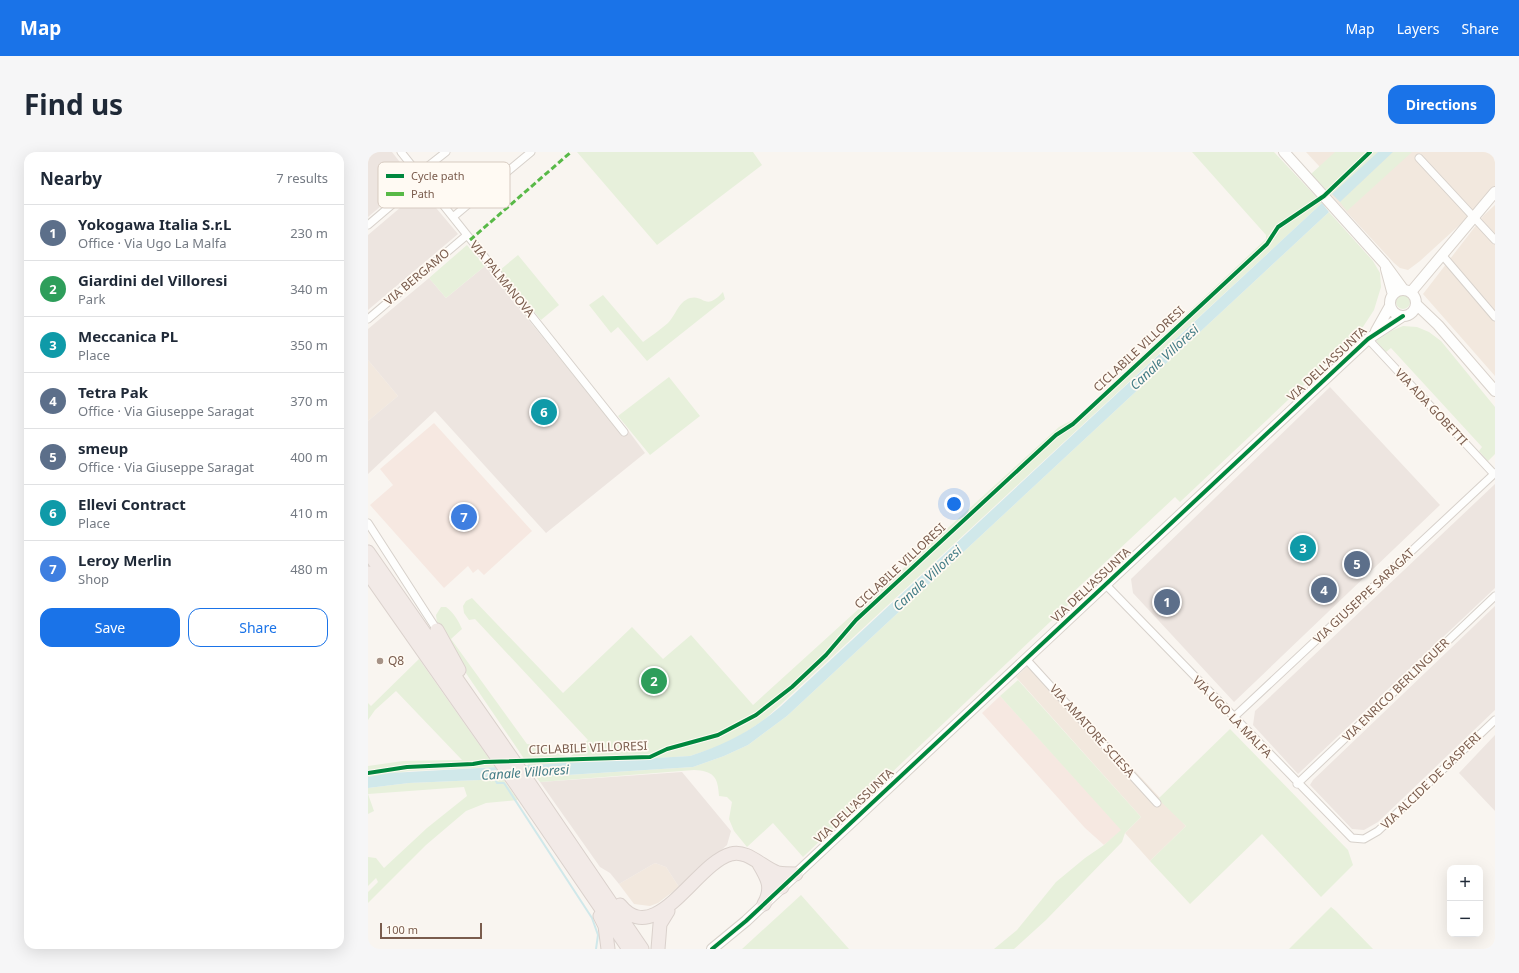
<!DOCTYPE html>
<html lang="en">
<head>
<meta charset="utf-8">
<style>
  body { margin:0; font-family:"Noto Sans",sans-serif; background:#f6f6f7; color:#1f2937 }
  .controls { position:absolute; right:12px; bottom:12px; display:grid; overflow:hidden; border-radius:8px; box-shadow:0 4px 16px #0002 }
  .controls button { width:36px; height:36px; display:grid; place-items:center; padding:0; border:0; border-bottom:1px solid #e0e1e3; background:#fff; color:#1f2937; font:20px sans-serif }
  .scale { position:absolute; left:12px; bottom:10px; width:102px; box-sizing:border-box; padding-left:4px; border:2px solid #7a5c4d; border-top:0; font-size:11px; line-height:14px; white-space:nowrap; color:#7a5c4d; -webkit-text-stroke:3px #fffaf3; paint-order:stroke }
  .you { position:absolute; left:586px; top:352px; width:14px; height:14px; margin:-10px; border:3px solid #fff; border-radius:50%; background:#1a73e8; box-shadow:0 0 0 6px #1a73e833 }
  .badge { display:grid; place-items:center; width:26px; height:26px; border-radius:50%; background:#1a73e8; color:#fff; font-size:13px; font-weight:700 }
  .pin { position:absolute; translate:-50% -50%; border:2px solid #fff; box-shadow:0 1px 4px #0006 }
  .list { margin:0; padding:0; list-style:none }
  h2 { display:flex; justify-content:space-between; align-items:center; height:52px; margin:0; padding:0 16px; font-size:17px }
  h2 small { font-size:13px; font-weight:400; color:#747a83 }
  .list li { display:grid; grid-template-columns:26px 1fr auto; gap:12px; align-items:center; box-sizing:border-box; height:56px; padding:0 16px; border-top:1px solid #e0e1e3 }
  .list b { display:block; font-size:15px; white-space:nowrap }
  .list p { margin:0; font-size:13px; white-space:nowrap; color:#747a83 }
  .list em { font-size:13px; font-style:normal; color:#747a83 }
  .actions { display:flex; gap:8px; padding:12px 16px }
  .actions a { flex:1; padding:9px 0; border:1px solid #1a73e8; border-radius:12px; text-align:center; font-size:14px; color:#1a73e8 }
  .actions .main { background:#1a73e8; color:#fff }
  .map { position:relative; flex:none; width:1127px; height:797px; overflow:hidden; border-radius:12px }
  header { display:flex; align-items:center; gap:24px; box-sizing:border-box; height:56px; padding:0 20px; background:#1a73e8; color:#fff }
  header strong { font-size:19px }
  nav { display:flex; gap:22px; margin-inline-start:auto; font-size:14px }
  .intro { display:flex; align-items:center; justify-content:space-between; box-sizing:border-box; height:96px; padding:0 24px }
  h1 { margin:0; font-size:28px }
  .button { padding:10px 18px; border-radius:12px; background:#1a73e8; color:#fff; font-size:14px; font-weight:700 }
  main { display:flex; gap:24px; padding:0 24px }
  aside { flex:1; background:#fff; border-radius:12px; box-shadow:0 4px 16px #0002 }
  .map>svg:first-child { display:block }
  .residential { fill:#f2e8de }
  .commercial { fill:#f6e8e1 }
  .industrial { fill:#ede5e0 }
  .green { fill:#e7f0db }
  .water { fill:#d0e8ea }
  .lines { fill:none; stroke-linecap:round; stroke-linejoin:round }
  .stream { stroke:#d0e8ea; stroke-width:2 }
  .street-casing { stroke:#d7d1cb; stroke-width:9 }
  .secondary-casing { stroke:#d9d2cb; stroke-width:12 }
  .highway-casing { stroke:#dad1cc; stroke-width:15 }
  .street { stroke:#fefefd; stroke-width:7 }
  .secondary { stroke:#fefefd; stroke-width:10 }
  .highway { stroke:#f2eae7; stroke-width:13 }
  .quiet { stroke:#58b947; stroke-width:3; stroke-dasharray:6 3; stroke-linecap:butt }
  .cycleway-casing { stroke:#fffaf3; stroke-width:6 }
  .cycleway { stroke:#00873e; stroke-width:4 }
  .poi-dot { fill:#a69286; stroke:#fffaf3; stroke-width:1.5 }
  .labels { text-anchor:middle; stroke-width:3.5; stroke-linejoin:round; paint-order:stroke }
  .street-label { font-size:12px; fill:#7a5c4d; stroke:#fffaf3 }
  .poi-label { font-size:12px; fill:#7a5c4d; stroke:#fffaf3; text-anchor:start }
  .water-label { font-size:13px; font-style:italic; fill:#437c86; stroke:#fffaf3 }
  .key { fill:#fffaf3; stroke:#d7cbc1; stroke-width:1 }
  .key-label { font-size:11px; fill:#7a5c4d }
</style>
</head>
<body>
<header>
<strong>Map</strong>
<nav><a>Map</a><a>Layers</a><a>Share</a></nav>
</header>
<div class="intro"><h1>Find us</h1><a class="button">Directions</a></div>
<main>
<aside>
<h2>Nearby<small>7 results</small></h2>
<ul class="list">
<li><span class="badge" style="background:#5c6f8a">1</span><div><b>Yokogawa Italia S.r.L</b><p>Office · Via Ugo La Malfa</p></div><em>230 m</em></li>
<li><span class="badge" style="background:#2e9e5b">2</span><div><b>Giardini del Villoresi</b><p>Park</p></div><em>340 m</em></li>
<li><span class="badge" style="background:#0f9aa8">3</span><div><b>Meccanica PL</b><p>Place</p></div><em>350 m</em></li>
<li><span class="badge" style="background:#5c6f8a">4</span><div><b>Tetra Pak</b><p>Office · Via Giuseppe Saragat</p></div><em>370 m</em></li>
<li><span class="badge" style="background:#5c6f8a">5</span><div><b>smeup</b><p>Office · Via Giuseppe Saragat</p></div><em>400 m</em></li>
<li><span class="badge" style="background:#0f9aa8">6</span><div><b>Ellevi Contract</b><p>Place</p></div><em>410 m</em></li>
<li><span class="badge" style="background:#3f7fe0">7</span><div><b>Leroy Merlin</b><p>Shop</p></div><em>480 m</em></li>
</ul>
<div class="actions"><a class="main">Save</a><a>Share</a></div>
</aside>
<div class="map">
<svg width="1127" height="797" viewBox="0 0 1127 797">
  <rect width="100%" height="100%" fill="#f9f5f0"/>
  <path class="residential" d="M938 0H1127V34L1097 68 1052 109 1040 118 1032 116 1026 111 963 43 951 14Z
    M1127 53V224L1055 142 1116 63Z
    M0 208 30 244 0 269Z
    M665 509 818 674 782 709 757 681 773 665 648 525Z
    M287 711 298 715 311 735 290 751 282 754 266 752 251 732Z"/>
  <path class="commercial" d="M66 271 164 379 116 423 110 417 105 421 100 414 76 436 2 353 25 333 12 317Z
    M632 544 754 678 736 693 717 676 614 561Z"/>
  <path class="industrial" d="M0 0H24L45 27 0 65Z
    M53 38 90 82 0 158V83Z
    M117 114 253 282 259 277 277 301 178 381 67 259 0 322V269L30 244 0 208V177L61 126 78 146Z
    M962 235 1072 353 866 550 765 441 763 427Z
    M1127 332V436L930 622 885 573 887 559Z
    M1127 454V558L1010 670 996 678 984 677 942 633 945 628Z
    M1127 583V659L1091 621Z
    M314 620 363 679 359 693 311 735 298 715 287 711 251 732 242 721 232 715 172 630Z"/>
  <path class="green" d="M209 0H385L394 13 289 93Z
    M824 0H906L954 51 397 567 375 582 352 594 322 604 161 614 87 505 69 471 68 463 73 455H78C86 461 90 468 94 477L83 487 159 592 176 593 187 601 202 605 220 588 107 467 101 468 96 461 95 454 98 449 104 446 195 541 264 475 295 507 323 483 385 553 691 275 708 266 898 87V83Z
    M967 0H1010L963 43 943 22Z
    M1025 0H1044L979 59 972 50Z
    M961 60 1005 109 1012 121 1013 135 1006 158 991 181 812 350 807 345 699 446 703 450 435 705 405 671 379 695 366 679 361 667 364 650 359 645 351 644C350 624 345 619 326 618L172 630 168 625 325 615 356 604 380 593 419 564Z
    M99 93 117 114 78 146 61 126Z
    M150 103 191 153 173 168 132 118Z
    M355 140 357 147 279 209 250 175 243 181 221 153 235 143 275 190C283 184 292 178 300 171 308 163 310 150 322 146 336 142 337 160 355 140Z
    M1028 150a7 7 0 1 1 14 0a7 7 0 1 1-14 0Z
    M1035 174 1049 175 1061 180 1073 189 1127 255V302L1120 309 1111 299 1114 295 1023 196 1018 200 1008 189 1023 179Z
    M301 225 332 264 282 303 250 264Z
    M51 507 127 615 41 619 0 625V614L35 609 94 608 28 539 7 558 0 568V551L3 554Z
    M650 528 773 665 757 681 754 690 678 768 646 797H626L649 778 688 730 717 706 736 693 753 678 632 544Z
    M862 577 980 698 985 713 953 745 894 682 822 752 782 709 818 674 790 647Z
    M135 627 150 648 118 651 98 659 58 693 0 751V740L10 730 8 726 0 734V705L8 706 16 716 59 676 99 644 96 635 0 642 6 659 0 662V636L41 631Z
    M433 743 481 797H374Z
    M963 755 968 759 1005 797H921Z"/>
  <path class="water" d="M1010 0H1025L972 50 964 42Z
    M954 51 961 60 419 564 380 593 356 604 325 615 135 627 41 631 0 636V625L22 621 322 604C359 592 382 580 412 555Z"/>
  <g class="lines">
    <path class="stream" d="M127 627 129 631H136L224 766 230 783 228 797"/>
    <defs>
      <path id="street" d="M33 0 256 280
        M1051 6 1127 88
        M50 22 78 0
        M85 65 163 0
        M0 73 54 27
        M1075 104 1127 165
        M0 167 99 83
        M1000 187 1126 322
        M0 371 69 478
        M738 433 984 686 996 687 1010 679 1127 568
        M658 507 789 651
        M865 566 1127 321
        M929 632 1127 444"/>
      <path id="secondary" d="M916 0 1016 111 1035 137
        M1018 117 1025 143
        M1022 151a13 13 0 1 1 26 0a13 13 0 1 1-26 0Z
        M1043 140 1127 40
        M1048 152 1070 173 1127 239
        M1008 179 1022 154
        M344 797 378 769 1000 187 1035 164"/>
      <path id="highway" d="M0 400 161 631 274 797
        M0 421 148 632 261 797
        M69 478 91 518
        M391 712C400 727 405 736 396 752
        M401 732 407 737 414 735 413 728 408 720
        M252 753C288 797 328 711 363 702 379 697 395 716 410 721 416 722 421 722 428 722
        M232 764 237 774 240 797
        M290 797 292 772 300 759"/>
    </defs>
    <use href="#street" class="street-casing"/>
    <use href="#secondary" class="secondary-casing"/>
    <use href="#highway" class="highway-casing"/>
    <use href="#street" class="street"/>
    <use href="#secondary" class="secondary"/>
    <use href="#highway" class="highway"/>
    <path class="quiet" d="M102 88 203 0"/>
    <defs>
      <path id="cycleway" d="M0 621 39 615 105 612 116 610 282 605 299 597 350 583 388 563 424 535 458 503 488 468 688 283 705 272 899 92 910 75 956 44 1002 0
        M344 797 378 769 1000 187 1035 164"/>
    </defs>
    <use href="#cycleway" class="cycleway-casing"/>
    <use href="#cycleway" class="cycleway"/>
  </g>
  <circle class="poi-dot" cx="12" cy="509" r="4"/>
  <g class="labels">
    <g class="street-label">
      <text transform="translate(49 125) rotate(-40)" y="4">VIA BERGAMO</text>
      <text transform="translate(134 127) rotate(51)" y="4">VIA PALMANOVA</text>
      <text transform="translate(771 197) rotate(-43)" y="4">CICLABILE VILLORESI</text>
      <text transform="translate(959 212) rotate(-43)" y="4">VIA DELL'ASSUNTA</text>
      <text transform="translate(1063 255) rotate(47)" y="4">VIA ADA GOBETTI</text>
      <text transform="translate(532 414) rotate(-43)" y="4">CICLABILE VILLORESI</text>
      <text transform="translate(723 433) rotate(-43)" y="4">VIA DELL'ASSUNTA</text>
      <text transform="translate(996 444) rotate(-43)" y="4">VIA GIUSEPPE SARAGAT</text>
      <text transform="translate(1028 538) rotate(-44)" y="4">VIA ENRICO BERLINGUER</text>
      <text transform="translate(864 565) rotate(46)" y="4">VIA UGO LA MALFA</text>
      <text transform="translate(724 579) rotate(48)" y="4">VIA AMATORE SCIESA</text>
      <text transform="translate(220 596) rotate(-2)" y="4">CICLABILE VILLORESI</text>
      <text transform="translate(1063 629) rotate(-44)" y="4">VIA ALCIDE DE GASPERI</text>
      <text transform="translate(486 654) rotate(-43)" y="4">VIA DELL'ASSUNTA</text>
    </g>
    <g class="poi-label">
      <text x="20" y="513">Q8</text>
    </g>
    <g class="water-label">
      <text transform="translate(796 205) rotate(-43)" y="5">Canale Villoresi</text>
      <text transform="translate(559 426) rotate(-43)" y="5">Canale Villoresi</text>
      <text transform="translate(157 620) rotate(-4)" y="5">Canale Villoresi</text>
    </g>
  </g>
  <rect x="10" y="10" width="132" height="46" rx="6" class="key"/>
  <rect x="18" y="22" width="18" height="4" fill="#00873e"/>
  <rect x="18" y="40" width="18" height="4" fill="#58b947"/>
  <g class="key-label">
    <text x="43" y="28">Cycle path</text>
    <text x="43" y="46">Path</text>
  </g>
</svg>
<div class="controls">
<button>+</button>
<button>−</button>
</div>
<div class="scale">100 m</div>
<div class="you"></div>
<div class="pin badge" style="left:799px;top:450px;background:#5c6f8a">1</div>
<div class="pin badge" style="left:286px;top:529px;background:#2e9e5b">2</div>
<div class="pin badge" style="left:935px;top:396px;background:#0f9aa8">3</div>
<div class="pin badge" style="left:956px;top:438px;background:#5c6f8a">4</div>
<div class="pin badge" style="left:989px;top:412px;background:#5c6f8a">5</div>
<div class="pin badge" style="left:176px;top:260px;background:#0f9aa8">6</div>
<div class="pin badge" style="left:96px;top:365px;background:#3f7fe0">7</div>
</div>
</main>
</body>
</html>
